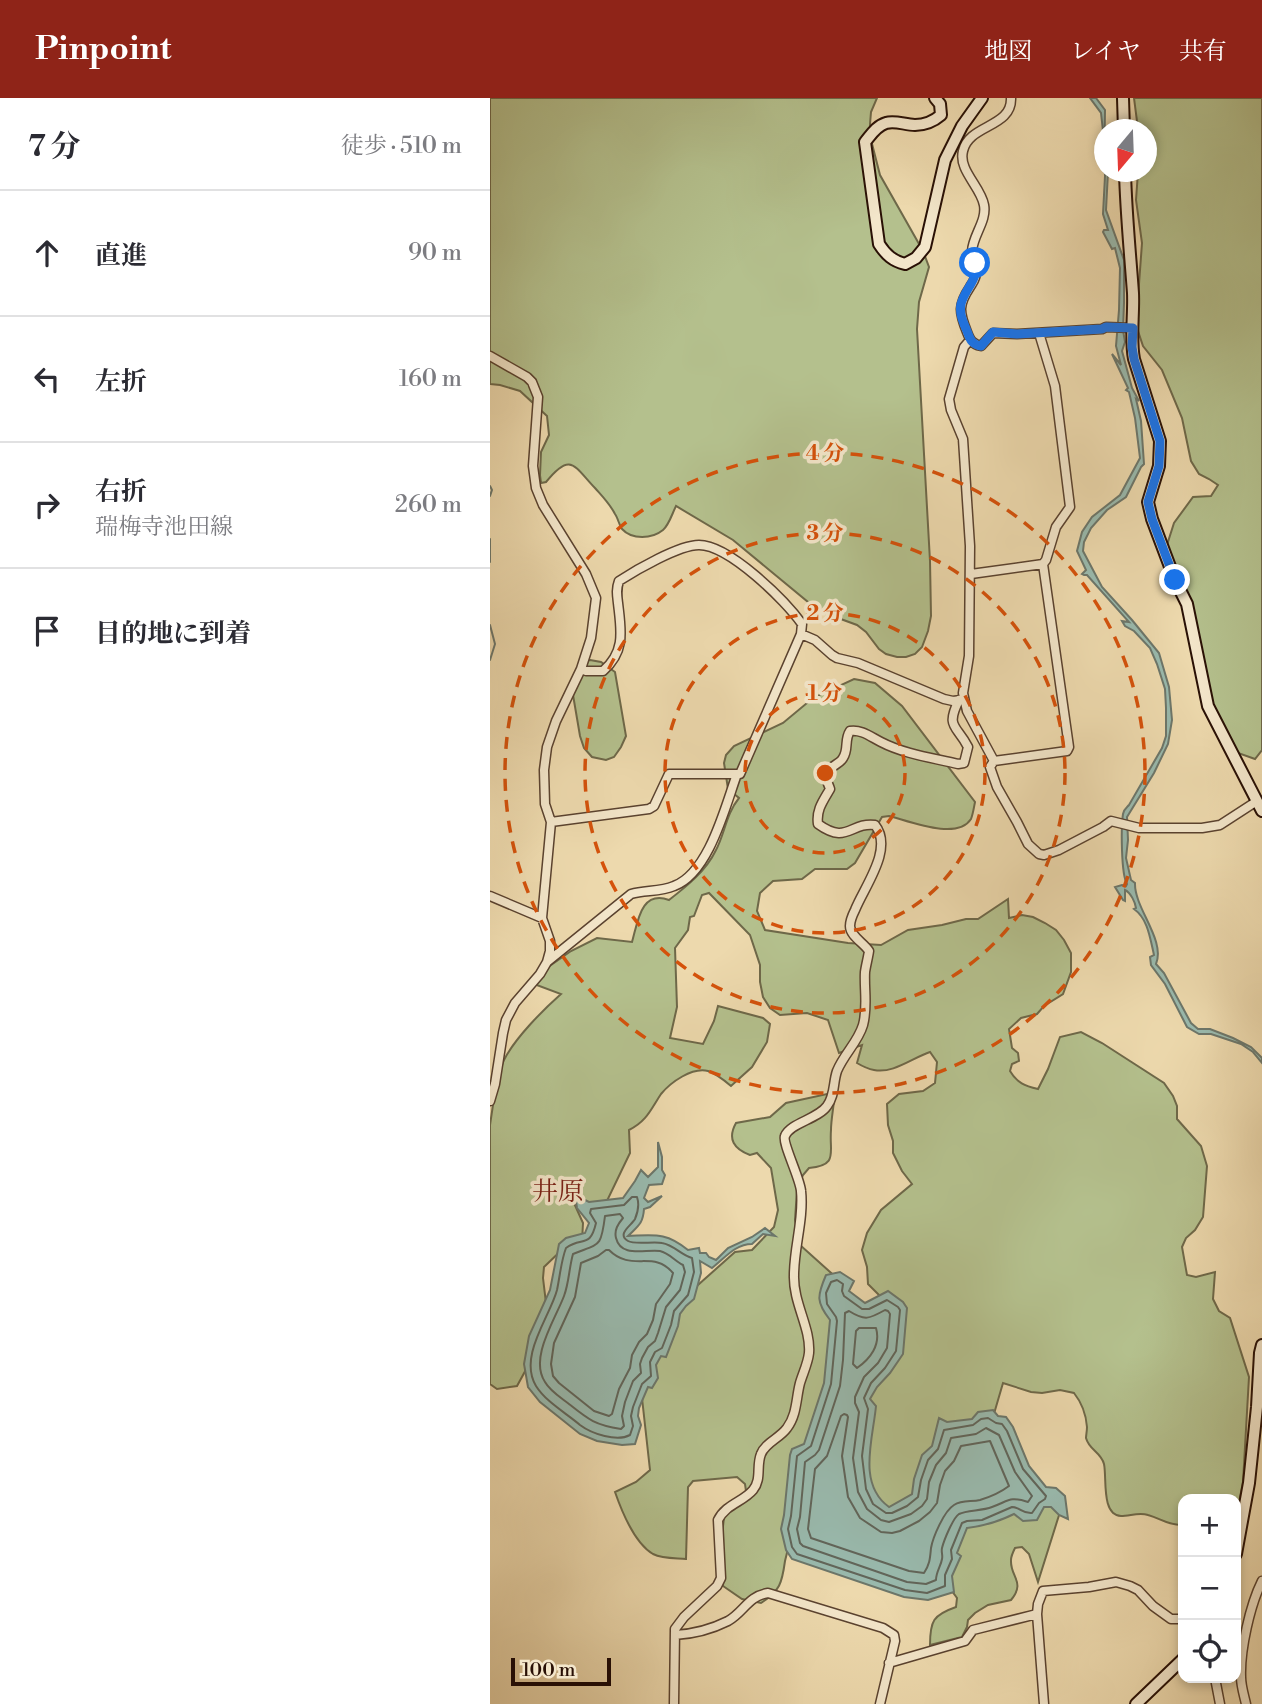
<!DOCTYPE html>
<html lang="ja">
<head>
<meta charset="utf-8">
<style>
  body { margin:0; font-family:"Libre Bodoni","Noto Serif JP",serif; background:#f2f2f3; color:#2b2b33 }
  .controls { position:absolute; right:21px; bottom:21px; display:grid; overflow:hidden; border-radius:14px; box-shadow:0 4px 10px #0003 }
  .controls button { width:63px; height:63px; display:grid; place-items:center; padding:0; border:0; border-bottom:2px solid #e1e1e2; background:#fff; color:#2b2b33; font:35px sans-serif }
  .compass { position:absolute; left:604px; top:21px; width:63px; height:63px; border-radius:50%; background:#fff; box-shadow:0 4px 10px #0003; rotate:199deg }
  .scale { position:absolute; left:21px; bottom:18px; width:100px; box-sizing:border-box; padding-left:7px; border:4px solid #291005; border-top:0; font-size:19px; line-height:24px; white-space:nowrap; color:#291005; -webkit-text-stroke:5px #f3e6ca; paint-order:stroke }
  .stop { position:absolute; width:21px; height:21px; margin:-16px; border:5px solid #1a73e8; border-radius:50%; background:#fff }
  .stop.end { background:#1a73e8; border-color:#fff; box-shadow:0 2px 7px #0008 }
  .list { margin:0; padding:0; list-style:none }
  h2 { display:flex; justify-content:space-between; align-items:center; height:91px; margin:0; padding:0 28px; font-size:30px }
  h2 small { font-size:23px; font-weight:400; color:#7c7c81 }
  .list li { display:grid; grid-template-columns:46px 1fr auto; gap:21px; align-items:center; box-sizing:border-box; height:126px; padding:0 28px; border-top:2px solid #e1e1e2 }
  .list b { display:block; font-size:26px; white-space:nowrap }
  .list p { margin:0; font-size:23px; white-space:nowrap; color:#7c7c81 }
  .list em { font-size:23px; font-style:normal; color:#7c7c81 }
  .icon { flex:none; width:38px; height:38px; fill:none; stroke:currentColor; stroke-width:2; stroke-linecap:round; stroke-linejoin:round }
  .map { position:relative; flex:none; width:772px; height:1606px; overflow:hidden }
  header { display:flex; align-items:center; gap:42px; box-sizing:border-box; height:98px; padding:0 35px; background:#8f2418; color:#fff }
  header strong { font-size:33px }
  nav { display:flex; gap:38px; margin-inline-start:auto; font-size:24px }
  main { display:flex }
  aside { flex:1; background:#fff }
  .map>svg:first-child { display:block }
  .green { fill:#b4c08d; stroke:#6e6849; stroke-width:2 }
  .water { fill:#99baae; stroke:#6c766a; stroke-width:2 }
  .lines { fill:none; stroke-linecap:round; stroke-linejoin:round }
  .shore { stroke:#61655a; stroke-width:2 }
  .stream { stroke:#6c766a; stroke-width:2 }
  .minor-casing { stroke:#5a422f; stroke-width:11 }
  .secondary-casing { stroke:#291005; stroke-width:14 }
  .minor { stroke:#f3e6ca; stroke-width:8 }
  .secondary { stroke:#f3e6ca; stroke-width:10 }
  .route { stroke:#1a73e8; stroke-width:9 }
  .ring { fill:none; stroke:#d5520b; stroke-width:3.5; stroke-dasharray:12 9 }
  .labels { text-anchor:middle; stroke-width:7; stroke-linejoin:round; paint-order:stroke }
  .quarter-label { font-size:26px; fill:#7a1f14; stroke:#f3e6ca }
  .centre { fill:#d5520b; stroke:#f3e6ca; stroke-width:3.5 }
  .ring-label { font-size:21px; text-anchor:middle; font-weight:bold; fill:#d5520b; stroke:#f3e6ca; stroke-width:7; stroke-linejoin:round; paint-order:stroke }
</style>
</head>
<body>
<header>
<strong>Pinpoint</strong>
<nav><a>地図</a><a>レイヤ</a><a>共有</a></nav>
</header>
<main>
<aside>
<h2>7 分<small>徒歩 · 510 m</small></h2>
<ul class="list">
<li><svg class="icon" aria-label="ahead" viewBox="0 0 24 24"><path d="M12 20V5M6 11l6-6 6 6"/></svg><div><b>直進</b></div><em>90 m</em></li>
<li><svg class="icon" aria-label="left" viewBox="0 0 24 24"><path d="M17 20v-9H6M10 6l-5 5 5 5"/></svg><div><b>左折</b></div><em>160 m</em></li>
<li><svg class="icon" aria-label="right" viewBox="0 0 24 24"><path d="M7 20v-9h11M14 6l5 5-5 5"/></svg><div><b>右折</b><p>瑞梅寺池田線</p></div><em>260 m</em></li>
<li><svg class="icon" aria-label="arrive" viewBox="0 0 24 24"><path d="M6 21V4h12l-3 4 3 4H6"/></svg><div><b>目的地に到着</b></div></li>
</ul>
</aside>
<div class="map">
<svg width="772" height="1606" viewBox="0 0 772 1606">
  <rect width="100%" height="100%" fill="#edd9ad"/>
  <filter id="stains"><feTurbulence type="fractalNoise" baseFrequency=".00286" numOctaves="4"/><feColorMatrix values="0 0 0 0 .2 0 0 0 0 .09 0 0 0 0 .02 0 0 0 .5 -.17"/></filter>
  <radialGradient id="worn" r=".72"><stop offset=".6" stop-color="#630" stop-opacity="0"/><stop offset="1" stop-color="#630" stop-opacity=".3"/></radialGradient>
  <path class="green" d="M0 0H387L381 14 380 26V38L390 77 433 153 439 169 429 204 427 231 440 463 441 518 438 533 432 549 425 556 416 559H407L396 556 389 551 376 534 367 527 329 513 243 442 186 408C182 416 179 427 173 432 162 441 142 442 132 431 129 427 128 420 125 416 120 406 112 398 105 390 84 368 81 353 56 384L51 385 50 377 51 354 59 337 57 318 30 293 10 287 0 286Z
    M644 0H772V652L765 661 748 655 711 603 708 538 677 447 684 425 703 399 721 398 728 387 719 381 709 376 701 363 692 320 672 272 653 248 646 227 652 145 646 102 648 74H656V32L648 31Z
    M100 562 111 564 125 574 136 638 131 649 124 659 116 662 102 659 94 650 90 638 82 591 87 570 92 564Z
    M364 581 385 585 412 608 485 704C484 709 483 716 481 721 467 743 419 723 399 718L392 719 365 765 357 771H325L312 781 283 783 270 795 267 813 275 832 358 845 391 847 418 832 452 827 476 821H488L518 801 519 820 532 817 543 819 555 825 566 832 574 842 581 855V874L573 896 554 908 547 916 531 920 519 931 522 950 528 955 529 963 522 966 520 973C527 985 535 988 548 991L558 971 570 939 591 934 612 945 674 985 683 998 687 1008V1021L711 1048 717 1068 713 1119 705 1132 696 1140 692 1149 697 1177 706 1179 725 1174 723 1201 729 1213 740 1220 759 1279 753 1384 746 1420V1401H693V1427C677 1427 672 1421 658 1417 649 1414 640 1418 631 1418 611 1417 617 1380 614 1366 611 1354 599 1352 596 1340 596 1337 597 1333 597 1329 596 1316 592 1305 584 1295L570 1292 552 1295 541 1294 513 1285 501 1326 422 1410 393 1415 373 1391 370 1303 407 1215 378 1186 377 1169 372 1152 377 1135 391 1112 422 1086 412 1073 403 1055V1043L398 1027 397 1006 409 996 433 993 445 985 447 964 440 954C422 960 403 976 384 972 378 971 372 968 367 965L372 947 349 955 338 922 317 915 290 917 280 910 273 899 270 884V867L260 837 219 795 212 797 204 818 200 819 198 832 185 850 187 909 180 940 213 946 224 923 228 908 273 920 280 926 277 944 262 969 241 988C234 982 227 976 218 973 202 969 181 984 171 996 161 1011 157 1023 139 1032L140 1055 115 1107 92 1106 79 1094 93 1125 92 1144 77 1147 54 1169 53 1180 56 1205 39 1266 27 1288 7 1291 0 1286V1027C3 1008 6 979 14 962 25 940 53 912 71 896L44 886 54 872 81 853 107 840 142 844C148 823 151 792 179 802 197 788 216 773 226 752 235 735 236 716 249 700L238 691 234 665 236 657 244 648 293 625 323 600Z
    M337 996 344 1003C343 1013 341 1023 341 1032 339 1055 349 1067 319 1070L313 1077 307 1092 305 1122 310 1147 349 1182 342 1271 295 1463C292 1485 290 1493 271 1505L252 1501 233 1488 228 1469 234 1420 256 1393 255 1386 247 1379 203 1383 198 1389 196 1461C186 1460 173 1461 163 1456 144 1445 132 1414 125 1394L146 1384 160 1372 150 1282 199 1195 245 1154 262 1152 284 1129 288 1112 281 1070 267 1055 260 1057C244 1051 237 1041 246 1025L280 1019 296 1005Z
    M557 1406 570 1414 548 1484 539 1456 532 1449 525 1450C523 1454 521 1458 521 1462 520 1479 536 1484 521 1502L498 1507 485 1515 478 1522 477 1529 472 1539 440 1547C440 1523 443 1517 466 1509L467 1500 459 1489 467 1440 480 1424Z"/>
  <path class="water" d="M600 0H606L615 12 614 74H618L616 112 634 162V205L633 232 635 244 632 253 642 290 649 303 646 301 651 323 654 366 651 369 636 399 617 412 601 430 594 444 593 453 612 489 642 522 669 555 679 589 682 622 678 646 664 675 637 719 638 742 636 760 641 782 645 785C644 810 676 842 666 866L674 875 701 925 708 931H720L743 940 761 949 772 960V965L763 954 751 946 721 936H709L697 929 675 886 661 867 660 859 664 857C660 840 658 821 644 811L646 810C645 804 641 795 635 792V803L633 802 625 789 632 787 636 788 637 786C631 776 631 729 633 716 634 711 636 710 639 707L672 650 676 638V610L675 591 667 566 660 550 644 533 635 528 632 523 639 524 597 477H594L592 476 596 472 587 453 592 434 602 419 630 397 650 360 645 320 639 294 636 292 638 290 622 256 631 267 626 248 629 212 630 170 625 150 622 151 613 134 614 132H618L613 116 615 78 613 33 611 15Z
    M168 1044 172 1059V1072L175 1077 172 1086 159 1087 154 1100 158 1104 172 1098 160 1109 154 1111C153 1126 148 1128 138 1138 165 1137 176 1134 198 1152L209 1150 210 1155H216L219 1159 226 1162 238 1150 262 1139 275 1130 285 1138 273 1136 262 1146C245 1146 235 1160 222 1170L210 1163 211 1175 204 1201 196 1208 190 1216 188 1228 176 1259 171 1258 166 1267 168 1280 162 1290 158 1289 149 1310 148 1318 151 1327 145 1346 132 1347 107 1343 90 1336 50 1304 38 1289 34 1266 39 1238 60 1192 69 1146 76 1140 95 1135 99 1125 87 1110 85 1097 99 1104 133 1100 145 1083 151 1072 158 1079 168 1069Z
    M350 1174 364 1183 359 1193 375 1205 398 1193 413 1204 417 1210 413 1256 400 1275 387 1289 380 1301 386 1308C383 1341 367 1386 399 1409L422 1396 424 1381 432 1357 442 1348 449 1320 457 1324 482 1321 488 1314 503 1312 508 1318 516 1319 523 1329 539 1368 556 1389 566 1390 575 1398 578 1421 569 1417 561 1409H554L547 1422 533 1423 524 1416C508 1424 494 1428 477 1430L467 1455 471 1458 462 1478 464 1494 438 1502 414 1499 302 1461 296 1452 291 1431 294 1417 300 1357 302 1351 314 1346 334 1285 340 1222C326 1204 327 1198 336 1177Z"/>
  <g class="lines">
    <path class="shore" d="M142 1099H147C149 1105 148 1114 145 1121 142 1127 126 1136 138 1143 145 1147 164 1143 172 1145 184 1147 191 1157 202 1160L204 1174 198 1197 184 1213 181 1227 172 1250 165 1254 160 1264 161 1278 152 1286 143 1309 141 1318 143 1328 140 1337C127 1344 102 1336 90 1327 76 1315 56 1304 46 1288 28 1258 60 1219 67 1192 70 1178 71 1163 76 1150 92 1138 100 1151 106 1125L100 1115 101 1111 134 1107Z
      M130 1116 133 1120C128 1126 124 1132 126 1140 131 1160 155 1151 170 1153 179 1155 185 1163 193 1167L195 1174 190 1192 176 1209 168 1235 165 1243 158 1249 152 1260 150 1266 151 1275 143 1283 135 1304 132 1318 134 1328 131 1331C105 1327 99 1322 79 1306 70 1299 60 1293 55 1284 39 1260 65 1222 74 1198 79 1185 79 1170 83 1156 110 1145 111 1150 115 1118Z
      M116 1152H119C142 1175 163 1151 183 1175L180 1186 166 1206 163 1222 157 1236 149 1244 142 1257 140 1270 129 1291 122 1316 119 1318 104 1313 69 1285 63 1278 61 1266 64 1245 85 1199 91 1165 108 1158Z
      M347 1182 353 1186 352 1193 354 1198 372 1211H379L397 1202 408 1209 410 1212 406 1253 395 1270 381 1285 374 1300 378 1311 372 1358 376 1391 383 1406 396 1415H402L417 1408 428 1399 431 1382 438 1362 448 1351 454 1332 483 1327 491 1321 498 1320 506 1325 512 1326 517 1333 533 1371 556 1398 555 1401 549 1405 542 1415C533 1416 530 1409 522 1409L492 1422 477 1423 472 1425 461 1452 462 1461 455 1477V1488L437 1495 415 1492 307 1456 302 1449 298 1431 301 1418 307 1358 321 1348 341 1286 347 1223 346 1219 337 1206 336 1195 341 1184Z
      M395 1212 398 1213 400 1216 397 1250 388 1265 374 1279 365 1299V1305L369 1314 363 1360 368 1394 377 1411 391 1422 399 1424 421 1416 432 1408 437 1401 439 1384 446 1367 456 1355 461 1340 486 1336 496 1330 509 1337 525 1374 542 1398 538 1404C519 1398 519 1403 502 1409 492 1413 477 1412 469 1416 463 1420 454 1442 452 1450 451 1454 453 1457 452 1461 451 1468 446 1474 446 1482L436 1486 417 1484 313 1448 310 1445 307 1431 310 1419 315 1364 325 1357 329 1352 350 1288 353 1262 355 1215 359 1213C375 1223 379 1221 395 1212Z
      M369 1230H386C391 1247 380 1261 367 1270L363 1266 366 1233Z
      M354 1316 357 1317 358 1319 352 1358 358 1399 370 1420 391 1434 402 1435 410 1433 429 1423 440 1414 447 1405 450 1387 455 1373 464 1363 471 1348 500 1343 519 1388C511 1394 500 1399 490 1402 481 1404 472 1402 464 1407 454 1413 443 1439 441 1450 440 1460 440 1466 434 1475L419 1473 321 1440 318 1431 325 1371 337 1358 351 1318Z"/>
    <path class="stream" d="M0 388 2 392 0 398
      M0 441V464
      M0 527 5 546 0 562"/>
    <defs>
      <path id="minor" d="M521 0C522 30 479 26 473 53 468 72 491 89 494 107 497 123 483 137 482 153 482 161 487 167 486 174 486 181 483 184 480 189 468 207 469 214 477 234 480 242 482 246 491 248L503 235 527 236 612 231 616 229 643 230
        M480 242 474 249 459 301 461 312 473 341 480 448 479 558 473 595 477 613 504 663 500 669 507 689 527 724 538 746 549 756 554 757 569 752 613 729 621 723 649 730H712L730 727 767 703
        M0 258 37 279 42 284 48 299 43 368 46 390 53 407 96 476 106 500 101 540 91 571 66 623 57 649 54 672 55 706 61 724 52 820 60 843V853L57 864 50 876 25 905 16 922 13 935 5 986 0 1003
        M481 476 553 466
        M311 536 325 542 342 557 347 560 368 565 454 601 463 603 471 602
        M504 663 577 653 579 649 553 466 556 462 566 429 580 409 565 288 549 235
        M61 724 159 711 164 708 179 676H247
        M0 798 52 820
        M57 864 141 796C155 792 170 794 184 788 219 775 235 709 247 676H250L311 536 312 526C295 502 239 447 209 447 189 447 146 472 129 483 126 491 127 497 128 505 131 532 136 553 113 573H96L91 571
        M185 1537C203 1536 222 1531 238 1523 254 1514 258 1498 278 1495L393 1530 404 1537 405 1543 390 1606
        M399 1565 475 1543 483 1532 547 1516
        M725 1580 730 1606
        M184 1606 185 1531 194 1519 227 1488 231 1480 228 1422C236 1406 253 1404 263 1392 272 1381 266 1368 271 1356 275 1345 290 1340 297 1330 307 1317 306 1300 310 1285 313 1275 318 1265 319 1255 321 1230 303 1205 304 1177 304 1149 314 1121 311 1093 310 1080 292 1045 295 1038 300 1025 328 1021 337 1008 345 998 343 984 347 973 354 956 368 944 373 927 378 909 374 892 375 874 376 867 378 860 379 853 374 845 360 838 360 828 360 823 363 816 365 812 374 789 404 751 385 727 360 724 357 747 328 726 326 712 333 703 340 691 339 687 334 679 336 675 339 669 350 666 353 660 359 651 354 642 360 633 371 631 381 639 391 644 414 656 443 660 468 666L474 665 478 649C467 627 455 630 469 602
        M554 1606 547 1516 548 1506 553 1493 599 1489 626 1484 640 1488 648 1492 663 1508 681 1521H693
        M756 1606C754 1597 751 1588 751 1579 750 1552 760 1507 772 1483"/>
      <path id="secondary" d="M445 0 450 6 451 17C444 23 435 27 425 27 415 27 405 22 396 25 386 28 381 37 375 44L389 146C396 157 403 163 415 166L426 160 435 149 455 62 472 28 492 0
        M633 0 634 32
        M635 74C636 114 640 154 643 195 644 217 640 240 644 261L670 343 669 368 658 404 662 421 685 482 697 506 718 608 772 713
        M746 1456 759 1385 767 1309 770 1255 772 1247
        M646 1606 693 1561"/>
    </defs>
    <use href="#minor" class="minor-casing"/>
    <use href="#secondary" class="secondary-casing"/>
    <use href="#minor" class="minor"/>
    <use href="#secondary" class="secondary"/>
  </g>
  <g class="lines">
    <path class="route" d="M485 165C489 182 475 190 471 206 469 215 473 224 477 233 480 241 481 246 491 248L503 234 527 236 612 231 616 229 643 230 642 249 644 261 670 343 669 368 658 404 662 421 685 482"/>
  </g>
  <g class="ring">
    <circle cx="335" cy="675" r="80"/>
    <circle cx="335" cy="675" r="160"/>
    <circle cx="335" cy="675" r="240"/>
    <circle cx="335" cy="675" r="320"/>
  </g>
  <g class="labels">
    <g class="quarter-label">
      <text x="68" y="1102">井原</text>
    </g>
  </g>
  <circle cx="335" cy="675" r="10" class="centre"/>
  <g class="ring-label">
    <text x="335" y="362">4 分</text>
    <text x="335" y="442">3 分</text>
    <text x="335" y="522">2 分</text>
    <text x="335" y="602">1 分</text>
  </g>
  <rect width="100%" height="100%" filter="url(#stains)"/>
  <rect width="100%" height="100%" fill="url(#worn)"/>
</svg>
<div class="controls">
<button>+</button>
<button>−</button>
<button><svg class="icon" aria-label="locate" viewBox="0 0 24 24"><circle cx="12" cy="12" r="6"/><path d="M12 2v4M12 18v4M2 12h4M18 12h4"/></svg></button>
</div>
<svg class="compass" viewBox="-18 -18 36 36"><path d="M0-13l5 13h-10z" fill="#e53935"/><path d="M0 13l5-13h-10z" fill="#7c7c81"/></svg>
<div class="scale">100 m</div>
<div class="stop" style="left:485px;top:165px"></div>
<div class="stop end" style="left:685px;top:482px"></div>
</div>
</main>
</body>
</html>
